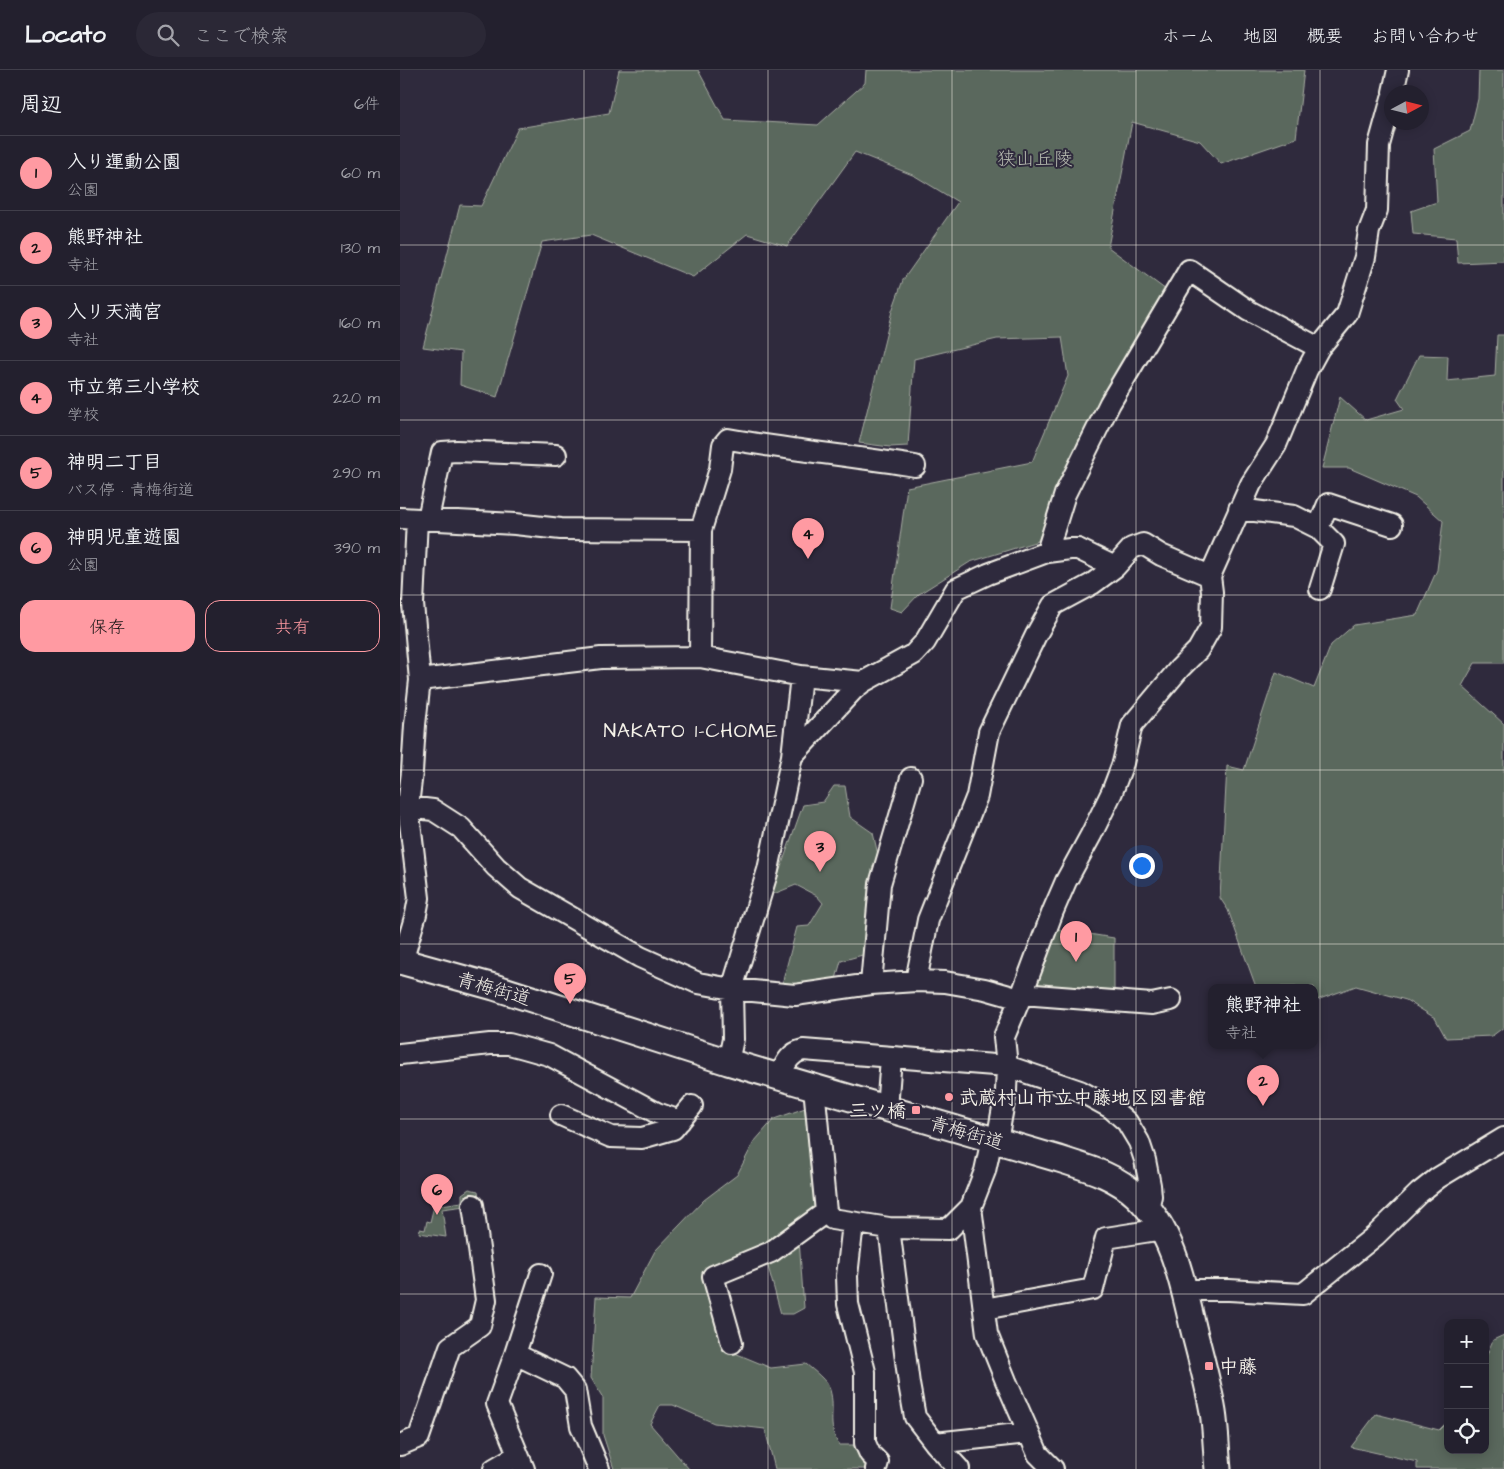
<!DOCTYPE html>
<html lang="ja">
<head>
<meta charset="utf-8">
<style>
  body { margin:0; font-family:"Architects Daughter","Klee One",sans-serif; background:#2b2836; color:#f1f3f6 }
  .controls { position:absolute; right:15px; bottom:15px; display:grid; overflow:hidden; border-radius:10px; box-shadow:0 2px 12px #0003 }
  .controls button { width:45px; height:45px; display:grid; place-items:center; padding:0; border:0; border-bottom:1px solid #403e4a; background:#23202e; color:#f1f3f6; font:25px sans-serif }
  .compass { position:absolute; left:984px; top:15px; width:45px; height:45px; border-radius:50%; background:#23202e; box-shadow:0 2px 12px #0003; rotate:83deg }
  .you { position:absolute; left:741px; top:795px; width:18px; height:18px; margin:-12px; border:4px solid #fff; border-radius:50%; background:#1a73e8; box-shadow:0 0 0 8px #1a73e833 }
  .badge { display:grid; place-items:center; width:32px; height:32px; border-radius:50%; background:#ff9aa2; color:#111; font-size:16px; font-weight:700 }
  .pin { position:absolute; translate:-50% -41px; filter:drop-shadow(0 1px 2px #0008) }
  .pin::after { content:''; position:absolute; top:26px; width:18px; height:15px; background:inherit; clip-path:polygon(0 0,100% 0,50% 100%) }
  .popup { position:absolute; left:808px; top:914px; width:110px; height:65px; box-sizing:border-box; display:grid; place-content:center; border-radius:10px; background:#23202e; filter:drop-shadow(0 1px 4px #0005); font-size:16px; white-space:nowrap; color:#a3a3aa }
  .popup b { font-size:19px; color:#f1f3f6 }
  .popup::after { content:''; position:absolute; left:50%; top:100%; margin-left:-10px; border:10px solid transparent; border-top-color:#23202e }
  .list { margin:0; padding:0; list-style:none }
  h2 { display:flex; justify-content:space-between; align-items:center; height:65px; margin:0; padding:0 20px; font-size:21px }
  h2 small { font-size:16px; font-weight:400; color:#a3a3aa }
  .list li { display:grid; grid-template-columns:32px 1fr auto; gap:15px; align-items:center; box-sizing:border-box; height:75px; padding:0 20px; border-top:1px solid #403e4a }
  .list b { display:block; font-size:19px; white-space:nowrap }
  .list p { margin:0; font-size:16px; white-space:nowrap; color:#a3a3aa }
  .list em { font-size:16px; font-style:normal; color:#a3a3aa }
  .actions { display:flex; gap:10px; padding:15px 20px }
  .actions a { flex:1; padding:11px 0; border:1px solid #ff9aa2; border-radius:15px; text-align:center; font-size:18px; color:#ff9aa2 }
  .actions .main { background:#ff9aa2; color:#111 }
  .icon { flex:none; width:28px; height:28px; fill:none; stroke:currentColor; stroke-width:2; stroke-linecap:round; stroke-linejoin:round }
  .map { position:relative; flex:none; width:1104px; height:1399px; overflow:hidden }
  header { display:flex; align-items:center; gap:30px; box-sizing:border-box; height:70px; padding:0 25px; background:#23202e; border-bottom:1px solid #403e4a }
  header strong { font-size:24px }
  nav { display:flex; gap:28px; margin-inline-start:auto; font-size:18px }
  .search { width:350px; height:45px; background:#2b2836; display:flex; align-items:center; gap:12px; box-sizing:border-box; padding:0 18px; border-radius:28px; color:#a3a3aa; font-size:19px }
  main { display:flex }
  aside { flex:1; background:#23202e }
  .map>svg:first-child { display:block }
  .green { fill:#5a675d; stroke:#a7aca2 }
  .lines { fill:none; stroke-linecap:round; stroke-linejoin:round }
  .minor-casing { stroke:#f4f1e8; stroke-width:24 }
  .major-casing { stroke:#f4f1e8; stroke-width:29 }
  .minor { stroke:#2f2a3d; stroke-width:20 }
  .major { stroke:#2f2a3d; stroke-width:25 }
  .grid { fill:none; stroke:#f4f1e8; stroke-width:1; stroke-opacity:0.55 }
  .poi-dot { fill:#ff9aa2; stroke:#2f2a3d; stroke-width:2 }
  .labels { text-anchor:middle; stroke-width:4; stroke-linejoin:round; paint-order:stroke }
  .park-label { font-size:19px; fill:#b6bab0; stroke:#2f2a3d }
  .street-label { font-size:19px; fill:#f4f1e8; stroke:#2f2a3d }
  .poi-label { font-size:19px; font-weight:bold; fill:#f4f1e8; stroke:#2f2a3d; text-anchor:start }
  .neighbourhood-label { font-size:20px; letter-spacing:1px; fill:#f4f1e8; stroke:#2f2a3d }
</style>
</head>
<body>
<header>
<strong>Locato</strong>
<div class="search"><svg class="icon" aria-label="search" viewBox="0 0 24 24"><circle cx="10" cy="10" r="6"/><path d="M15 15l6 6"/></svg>ここで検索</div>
<nav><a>ホーム</a><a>地図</a><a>概要</a><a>お問い合わせ</a></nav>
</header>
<main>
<aside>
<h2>周辺<small>6件</small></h2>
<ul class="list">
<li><span class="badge">1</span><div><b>入り運動公園</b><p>公園</p></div><em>60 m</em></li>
<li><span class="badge">2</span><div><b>熊野神社</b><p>寺社</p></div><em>130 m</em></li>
<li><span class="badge">3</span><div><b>入リ天満宮</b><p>寺社</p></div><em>160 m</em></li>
<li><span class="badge">4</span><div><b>市立第三小学校</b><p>学校</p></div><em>220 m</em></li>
<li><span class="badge">5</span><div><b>神明二丁目</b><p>バス停 · 青梅街道</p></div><em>290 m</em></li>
<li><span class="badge">6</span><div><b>神明児童遊園</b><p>公園</p></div><em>390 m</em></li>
</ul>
<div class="actions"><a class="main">保存</a><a>共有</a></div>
</aside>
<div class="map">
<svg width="1104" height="1399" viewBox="0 0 1104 1399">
  <rect width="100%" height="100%" fill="#2f2a3d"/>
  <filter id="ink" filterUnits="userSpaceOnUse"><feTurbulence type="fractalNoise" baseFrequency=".02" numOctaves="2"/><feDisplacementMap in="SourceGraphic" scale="10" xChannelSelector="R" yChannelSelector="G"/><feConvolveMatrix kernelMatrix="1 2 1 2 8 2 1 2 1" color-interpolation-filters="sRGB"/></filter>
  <g filter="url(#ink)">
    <path class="green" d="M219 0H298L325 50 418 55 465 13 466 0H904L896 68 821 94 800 71 732 52 708 177 766 220 678 371 638 471 570 492 519 524 502 542 490 538 507 417 632 392 668 306 662 267 597 269 514 289 508 376 490 377 459 373 492 241 503 210 558 132 515 106 455 82 387 176 347 164 293 207 191 165 142 172 97 327 60 315 61 282 23 277 60 135 81 136 118 58 209 43Z
      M1079 0H1104V191L1058 193 1056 168 1013 164 1011 141 1037 132 1034 79 1070 61 1078 29Z
      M1097 265H1104V593H1075L1062 616 1104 654V957L1092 966 1046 968 1035 948 1006 930 956 916 914 931V917H856L828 840 820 828 827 696 844 700 876 602 914 618 931 575 954 555 1017 545 1037 500 1043 451 1016 427 949 398H922L940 327 966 350 1004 339 997 329 1019 285 1048 286 1047 311 1095 306Z
      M434 716H445L450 747 473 763 479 789 466 884 441 891 436 909 419 916 382 914 397 857 409 856 423 833 417 826 396 815 371 825 403 735 423 732Z
      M651 858 714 868V927L631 922Z
      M408 1037 417 1142 398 1156 404 1238 393 1244H381L363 1178 307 1205 325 1279 371 1298 406 1294C414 1301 427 1310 430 1320 436 1340 426 1355 439 1375H458L469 1395V1399H375L365 1359 314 1353 273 1335H260L250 1354 289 1399H214L203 1365V1328L191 1308 196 1227 230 1228 255 1181 304 1130 337 1105 354 1072 374 1049Z
      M69 1119 78 1121 80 1134 42 1139 46 1167 19 1163 20 1159 25 1160 27 1151 30 1152 34 1136 62 1132V1124Z
      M1104 1265V1399H1017V1392L951 1377 976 1344 1039 1360 1048 1351V1380H1085V1289L1093 1270Z"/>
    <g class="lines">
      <defs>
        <path id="minor" d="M993 22 998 0
          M839 439 894 446 918 458 934 474 920 519
          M0 448 115 454 161 459 301 460
          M28 449 42 382 57 381 156 385
          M918 458 928 434 992 455
          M647 482 665 424 710 333 789 200 849 241 919 278
          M20 610 201 588 300 587
          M463 612 401 606 300 587 301 460 320 399 323 375 328 369C390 380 452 386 515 396
          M392 686 453 620 463 612 514 584 525 572 556 519 588 504 647 482 670 479H678L715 497
          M0 736 33 740 61 758 96 797 120 818 240 887 298 913 332 919 395 925 471 914 516 911 545 912 585 919 620 929
          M2 892 16 844 19 828 8 736 12 702 15 655 20 610 13 534 17 449
          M516 911 528 850 577 726 589 662 636 565 653 535 692 514 715 497 732 478 743 474 761 485 810 506
          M471 914 480 814 511 708
          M622 924 752 934 771 930
          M0 984 90 974H109L124 978 149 985 257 1043 280 1051
          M328 992 333 969 332 919 368 800 392 686 401 606
          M379 1007C385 995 389 983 403 980L607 996 680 1021 711 1038 727 1052 739 1072 745 1090 750 1115 751 1126 748 1137
          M414 1017 426 1142 432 1149 489 1158 549 1159 571 1137 585 1101 590 1078 597 1071 606 1021 607 996 604 967 622 924 653 841 666 811 691 765 712 722 723 693 732 655 779 599 798 580 811 557 812 522 810 506 851 414 876 375 907 300 919 278 947 244 965 187 969 161 977 140 979 75 992 28
          M487 1039 491 988
          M161 1045 211 1067 242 1068 273 1059 292 1036
          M571 1137 587 1264 606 1311 638 1384 653 1399
          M453 1153 447 1206 448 1234 465 1302V1373L470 1384 478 1392 476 1399
          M489 1158 509 1314 515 1347 535 1373 559 1399
          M784 1220H829L903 1224 975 1166 1019 1123 1038 1108 1104 1068
          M584 1239 693 1219 706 1168 763 1159
          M332 1273 313 1206 371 1182 426 1142
          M115 1284 165 1308 175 1320 181 1356 199 1399
          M535 1373 628 1363
          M0 1375 19 1367 50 1277 80 1256 86 1230 73 1135
          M94 1399 118 1385
          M124 1399 97 1334 115 1284 141 1204"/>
        <path id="major" d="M0 891 94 917 328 992 659 1089C687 1098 715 1105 737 1126 773 1161 782 1210 793 1257 800 1285 808 1313 813 1342 816 1361 816 1380 818 1399"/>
      </defs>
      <use href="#minor" class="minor-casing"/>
      <use href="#major" class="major-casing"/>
      <use href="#minor" class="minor"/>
      <use href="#major" class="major"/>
    </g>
  </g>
  <path class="grid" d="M184 0V1399M368 0V1399M552 0V1399M736 0V1399M920 0V1399M0 175H1104M0 350H1104M0 525H1104M0 700H1104M0 874H1104M0 1049H1104M0 1224H1104"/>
  <g class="poi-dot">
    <circle cx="549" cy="1027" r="5"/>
    <rect x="511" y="1035" width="10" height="10" rx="2.5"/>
    <rect x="804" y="1291" width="10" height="10" rx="2.5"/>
  </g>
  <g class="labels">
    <g class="park-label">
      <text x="635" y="95">狭山丘陵</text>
    </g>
    <g class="street-label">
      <text transform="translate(94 918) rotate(16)" y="7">青梅街道</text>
      <text transform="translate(567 1062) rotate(16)" y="7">青梅街道</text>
    </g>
    <g class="poi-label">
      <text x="559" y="1034">武蔵村山市立中藤地区図書館</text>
      <text x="506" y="1047" text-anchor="end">三ツ橋</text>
      <text x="819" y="1303">中藤</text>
    </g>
    <g class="neighbourhood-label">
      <text x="291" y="667">NAKATO 1-CHOME</text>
    </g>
  </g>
</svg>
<div class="controls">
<button>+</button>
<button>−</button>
<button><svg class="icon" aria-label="locate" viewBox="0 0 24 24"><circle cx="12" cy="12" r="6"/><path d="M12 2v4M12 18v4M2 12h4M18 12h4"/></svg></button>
</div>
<svg class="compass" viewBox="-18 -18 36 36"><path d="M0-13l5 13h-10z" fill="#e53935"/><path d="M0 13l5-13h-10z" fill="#a3a3aa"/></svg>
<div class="you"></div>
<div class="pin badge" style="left:676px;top:892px">1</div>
<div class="pin badge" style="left:863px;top:1036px">2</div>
<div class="popup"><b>熊野神社</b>寺社</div>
<div class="pin badge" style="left:420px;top:802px">3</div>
<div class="pin badge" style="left:408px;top:489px">4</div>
<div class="pin badge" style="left:170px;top:934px">5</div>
<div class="pin badge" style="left:37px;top:1145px">6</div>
</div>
</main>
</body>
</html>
